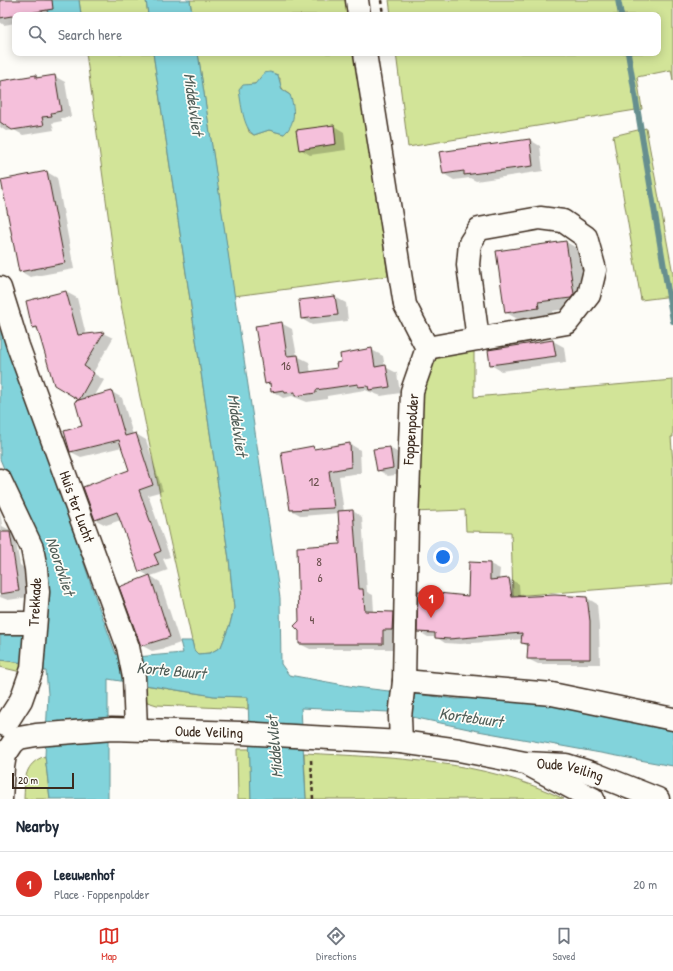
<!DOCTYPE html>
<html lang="en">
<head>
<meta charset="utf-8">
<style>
  body { margin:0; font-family:"Patrick Hand",sans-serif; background:#f2f2f3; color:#1f2937 }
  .scale { position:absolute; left:12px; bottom:10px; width:62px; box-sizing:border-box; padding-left:4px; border:2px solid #3b2a1e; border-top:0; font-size:11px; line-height:14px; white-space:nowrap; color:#3b2a1e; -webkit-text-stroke:3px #fdfcf7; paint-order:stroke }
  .you { position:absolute; left:443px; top:557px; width:14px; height:14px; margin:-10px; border:3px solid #fff; border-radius:50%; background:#1a73e8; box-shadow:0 0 0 6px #1a73e833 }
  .badge { display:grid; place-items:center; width:26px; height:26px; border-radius:50%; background:#d93025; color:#fff; font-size:13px; font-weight:700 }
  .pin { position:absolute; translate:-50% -33px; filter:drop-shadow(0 1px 2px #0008) }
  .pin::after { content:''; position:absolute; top:21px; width:14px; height:12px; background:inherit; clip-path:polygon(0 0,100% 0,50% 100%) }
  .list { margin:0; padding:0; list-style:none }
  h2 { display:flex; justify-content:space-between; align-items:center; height:52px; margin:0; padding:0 16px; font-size:17px }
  h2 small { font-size:13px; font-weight:400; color:#747a83 }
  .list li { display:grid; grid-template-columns:26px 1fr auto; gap:12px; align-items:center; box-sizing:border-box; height:64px; padding:0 16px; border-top:1px solid #e0e1e3 }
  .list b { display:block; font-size:15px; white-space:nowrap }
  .list p { margin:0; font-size:13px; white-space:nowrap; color:#747a83 }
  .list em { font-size:13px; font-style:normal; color:#747a83 }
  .icon { flex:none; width:22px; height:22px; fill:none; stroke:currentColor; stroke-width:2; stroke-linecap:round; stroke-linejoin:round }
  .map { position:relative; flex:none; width:673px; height:799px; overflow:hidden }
  .search { position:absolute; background:#fff; box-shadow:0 2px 10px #0003; left:12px; right:12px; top:12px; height:44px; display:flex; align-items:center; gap:10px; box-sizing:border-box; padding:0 14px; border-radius:8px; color:#747a83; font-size:15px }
  .sheet { height:116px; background:#fff }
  nav { display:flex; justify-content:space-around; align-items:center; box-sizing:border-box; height:56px; border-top:1px solid #e0e1e3; background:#fff; font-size:11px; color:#747a83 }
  nav a { display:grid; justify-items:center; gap:2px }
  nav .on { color:#d93025 }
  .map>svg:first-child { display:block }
  .green { fill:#d2e498; stroke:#86875b; fill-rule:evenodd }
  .water { fill:#82d3db; stroke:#668f8f }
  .shadow { fill:#0003 }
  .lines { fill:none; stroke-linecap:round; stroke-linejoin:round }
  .stream { stroke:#668f8f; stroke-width:6 }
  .building { fill:#f5c0db; stroke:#3b2a1e }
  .minor-casing { stroke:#3b2a1e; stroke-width:25 }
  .major-casing { stroke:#3b2a1e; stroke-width:25 }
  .path { stroke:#3b2a1e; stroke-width:2.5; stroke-dasharray:4 3; stroke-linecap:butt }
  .minor { stroke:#fdfcf7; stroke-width:22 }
  .major { stroke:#fdfcf7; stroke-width:22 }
  .labels { text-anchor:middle; stroke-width:3.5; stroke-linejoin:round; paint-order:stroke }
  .number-label { font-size:13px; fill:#6a504d }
  .street-label { font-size:15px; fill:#3b2a1e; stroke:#fdfcf7 }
  .water-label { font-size:16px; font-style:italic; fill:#505d57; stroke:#fdfcf7 }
</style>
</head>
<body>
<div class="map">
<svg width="673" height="799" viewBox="0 0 673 799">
  <rect width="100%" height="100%" fill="#fdfcf7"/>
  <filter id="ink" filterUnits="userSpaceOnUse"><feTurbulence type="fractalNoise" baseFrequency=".025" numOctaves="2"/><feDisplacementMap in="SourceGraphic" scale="8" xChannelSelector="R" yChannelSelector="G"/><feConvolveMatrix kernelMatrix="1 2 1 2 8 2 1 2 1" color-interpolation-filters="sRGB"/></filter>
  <g filter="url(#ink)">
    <path class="green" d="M79 0H146L148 15H81Z
      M190 0H348L350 15H192Z
      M389 0H673V80L671 70 637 77 642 109 408 147 396 53H658V15H391Z
      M86 53H153L229 559 234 608 230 624 221 647 210 653 198 654 194 650 163 509 119 295Z
      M198 53H356L388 276 234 296ZM280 78C279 87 283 90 290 95L284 134 269 130 254 135 249 132 240 94 249 85Z
      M646 128 673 274V296L641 300 613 136Z
      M474 346V397L673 380V437H671L673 463V584L513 596 511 532 466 531 465 510 412 512 417 383C433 353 443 354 474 346Z
      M0 660 22 663 21 672 0 667Z
      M144 685 214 696 248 697V709L157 705 147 702Z
      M237 749H250L251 799H238Z
      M304 753C392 758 483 759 564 799H306Z
      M45 756 50 799H24C25 778 24 764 45 756Z"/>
    <path class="water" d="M45 0H79L81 15H48Z
      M146 0H190L192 15H148Z
      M153 53H198L280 598 281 664 289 675 355 687 456 699 511 697 584 708 657 728 673 729V766L478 731 389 712 301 708 306 799H251L248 697 214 696 108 679V799H50L45 756 48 694 46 671 38 670 26 663 0 660V627L46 634V568L0 459V314L97 602 116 654 125 658 183 653 180 641H192L194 650 198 654 210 653 221 647 230 624 234 608 229 559Z
      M270 72 278 75 282 90 290 95C295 108 296 124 284 134L269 130 254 135C243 128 241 102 239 90L243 85 255 84 264 73Z"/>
    <path class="shadow" d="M0 0H46L49 15H15V23L4 25 0 22Z
      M36 76 39 78 54 76 65 82 71 117 61 118 62 121 52 123 54 130 23 135 14 130 6 131 0 127V82Z
      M334 126 344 132 346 150 310 155 300 149Z
      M530 140 540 146 543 171 476 181 470 178 454 180 444 174Z
      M47 172 57 178 74 269 30 277 20 271Z
      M566 242 582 251 589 303 587 306 553 311 554 316 521 321 505 312Z
      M66 292 77 298 86 335 103 333 113 338 93 373 104 380 94 397 112 392 122 398 133 435 136 434 146 440 163 491 148 495 170 557 163 559 168 570 151 576 160 582 180 643 166 648 152 651 141 645 149 576 140 571 121 520 106 525 96 520 130 471 122 447 81 457 71 452 84 427 82 400 55 385 40 331 33 327 27 302Z
      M335 297 346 303 348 321 312 325 302 319 300 301Z
      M281 323 292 329 297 356 309 362 311 373 338 369 372 350 383 356 385 367 397 373 400 393 381 396 365 390 327 396V399L307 402 292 396 283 398 272 391 271 386 266 383Z
      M553 341 564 347 566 362 501 371 491 365 489 351Z
      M350 444 360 450 361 473 339 476 344 512 353 511 362 517 367 592 373 595 374 612 393 613 402 618V635H393L392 649H310L300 644V621L341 545 339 513 302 516 291 510 313 447 317 450Z
      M390 448 400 454 403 474 388 476 378 470Z
      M0 511 2 526 14 532 20 565 24 568 29 597 8 600 0 597Z
      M470 563 490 564 500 569 499 580 509 579 519 584 520 597 587 598 597 604 599 627 600 664H538L528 659 529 647 522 643 523 639 460 644 445 643 436 637H428L418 631 469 597Z"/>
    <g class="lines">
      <path class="stream" d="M618 0 621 15
        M628 53 673 321"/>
    </g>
    <path class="building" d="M0 0H52L53 9 0 18Z
      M36 75V78L55 75 61 111 51 113 52 116 42 117 44 125 12 130 0 122V81Z
      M334 125 336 144 299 150 296 130Z
      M530 139 533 166 464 175V171L443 174 439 152Z
      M47 171 65 263 19 272 1 180Z
      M566 241 574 294 571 298 538 302 539 308 505 313 496 251Z
      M66 291 78 335 104 332 84 366 94 373 79 400 54 385 37 327 32 328 26 301Z
      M335 296 338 315 301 319 299 300Z
      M282 322 287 356 298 355 301 373 337 368 336 363 341 362 340 354 372 348 375 367 386 365 390 387 369 390 368 386 358 387V384L316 390V393L295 396V392L285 393 284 390 271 392 270 383 265 384 255 326Z
      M553 340 556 356 490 365 488 350Z
      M112 391 125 436 136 433 153 485 139 490 161 551 154 554 159 565 139 572 117 512 95 520 83 487 129 470 119 440 70 452 64 431 82 426 75 401Z
      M350 443 351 467 329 471 334 508 290 510 281 452 313 446 314 449Z
      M390 447 393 468 377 471 373 449Z
      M353 510 359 589H363L365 611 393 612 392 630H383V644H299V631L294 626 299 621 297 547 340 544 338 511Z
      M0 532H10L19 591 0 594Z
      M469 562 490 563V580L509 578 512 597 555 595 587 597 590 621V659H527L528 644 521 643 522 633 449 639 435 638V633L417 632 418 591 468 596Z
      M150 575 170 637 141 646 119 587Z"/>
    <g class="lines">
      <defs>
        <g id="minor">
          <path d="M357 0 359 15"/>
          <path d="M365 53 405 305 427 348 412 391 407 522 404 681 400 717 401 742"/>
          <path id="s1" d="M0 288 18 346 128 647 134 677 136 729"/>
          <path d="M427 348 567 323 589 295 595 270 586 237 563 221 540 218 479 229 470 243 468 265 478 339"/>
          <path d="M0 480 32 548 36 569 38 592 32 669 21 700 5 725"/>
          <path d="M0 623H34"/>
          <path d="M404 681 552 694 673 719"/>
        </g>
        <g id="major">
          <path d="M531 766 593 799"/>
          <path id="s2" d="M1 799 3 767 5 755 13 743 19 738 36 735 112 729 241 733 401 742 459 750 525 763 566 765 595 774 658 799"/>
        </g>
      </defs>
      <use href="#minor" class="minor-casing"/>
      <use href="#major" class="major-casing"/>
      <path class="path" d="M381 0 383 15
        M313 799 311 759H313"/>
      <use href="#minor" class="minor"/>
      <use href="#major" class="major"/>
    </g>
  </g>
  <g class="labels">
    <g class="number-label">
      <text x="286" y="370">16</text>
      <text x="314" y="486">12</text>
      <text x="319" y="566">8</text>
      <text x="320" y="582">6</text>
      <text x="312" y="624">4</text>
    </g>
    <g class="street-label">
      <text transform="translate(411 429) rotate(-86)" y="5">Foppenpolder</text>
      <text dy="5" stroke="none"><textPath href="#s1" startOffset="232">Huis ter Lucht</textPath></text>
      <text transform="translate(35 602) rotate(-87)" y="5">Trekkade</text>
      <text dy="5" stroke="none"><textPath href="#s2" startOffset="257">Oude Veiling</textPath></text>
      <text dy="5" stroke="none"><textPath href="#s2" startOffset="621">Oude Veiling</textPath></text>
    </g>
    <g class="water-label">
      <text transform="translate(194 104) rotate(82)" y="6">Middelvliet</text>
      <text transform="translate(238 425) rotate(82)" y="6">Middelvliet</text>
      <text transform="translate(61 566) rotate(72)" y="6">Noordvliet</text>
      <text transform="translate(171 670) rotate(5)" y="6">Korte Buurt</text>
      <text transform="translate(471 717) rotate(8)" y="6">Kortebuurt</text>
      <text transform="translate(274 747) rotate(-95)" y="6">Middelvliet</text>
    </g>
  </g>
</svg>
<div class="scale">20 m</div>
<div class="you"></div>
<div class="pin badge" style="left:431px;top:618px">1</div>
<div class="search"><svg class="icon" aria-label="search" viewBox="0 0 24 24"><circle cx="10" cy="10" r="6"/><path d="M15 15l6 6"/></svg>Search here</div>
</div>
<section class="sheet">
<h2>Nearby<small></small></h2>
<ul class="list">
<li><span class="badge">1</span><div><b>Leeuwenhof</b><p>Place · Foppenpolder</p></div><em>20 m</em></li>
</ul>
</section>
<nav>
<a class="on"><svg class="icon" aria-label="map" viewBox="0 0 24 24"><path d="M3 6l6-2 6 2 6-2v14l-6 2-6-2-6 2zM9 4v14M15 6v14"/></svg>Map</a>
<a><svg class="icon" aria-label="directions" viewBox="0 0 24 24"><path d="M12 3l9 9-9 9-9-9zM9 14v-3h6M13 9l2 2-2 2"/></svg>Directions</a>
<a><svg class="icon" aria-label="saved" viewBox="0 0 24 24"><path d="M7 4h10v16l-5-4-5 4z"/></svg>Saved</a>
</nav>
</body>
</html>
